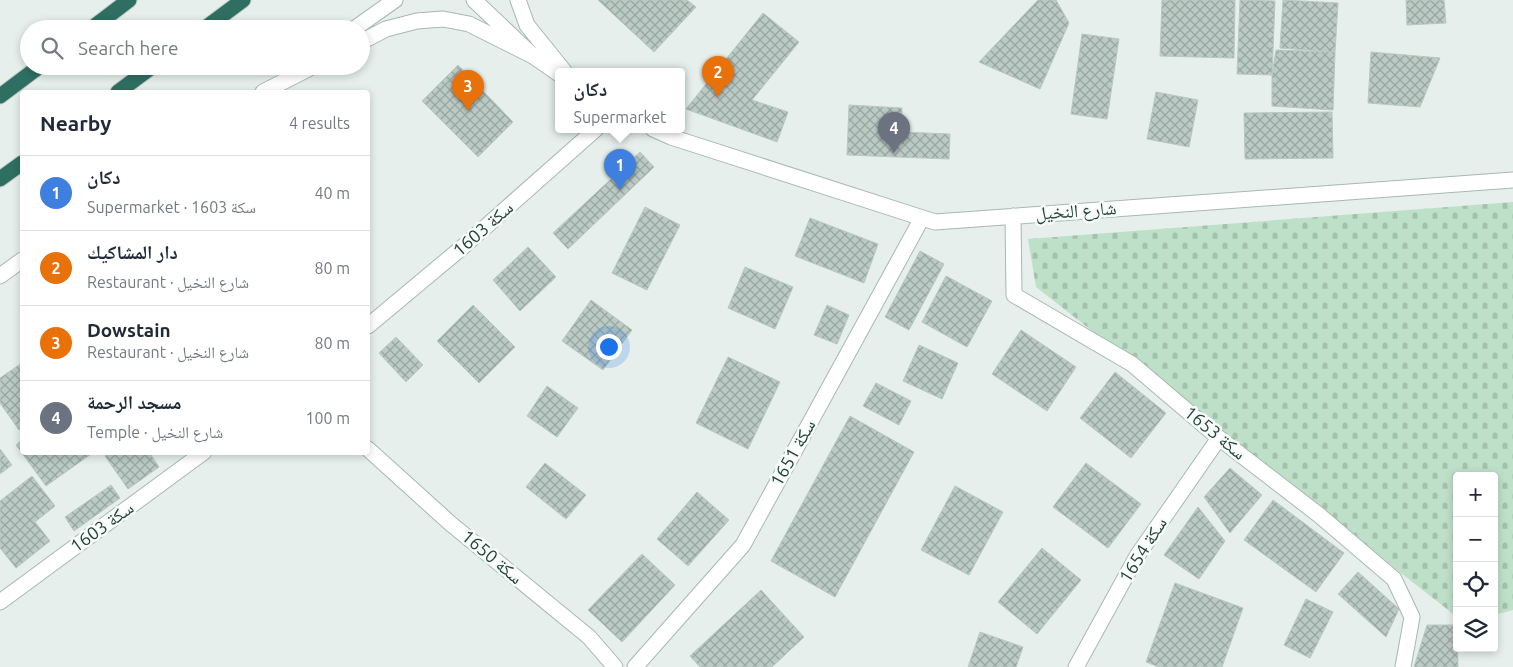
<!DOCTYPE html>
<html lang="en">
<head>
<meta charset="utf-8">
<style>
  body { margin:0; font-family:Ubuntu,"Noto Naskh Arabic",sans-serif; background:#f2f2f3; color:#1f2937 }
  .controls { position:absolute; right:15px; bottom:15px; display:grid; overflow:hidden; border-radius:5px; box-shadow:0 2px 8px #0003 }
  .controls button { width:45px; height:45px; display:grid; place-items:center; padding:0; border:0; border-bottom:1px solid #e0e1e3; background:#fff; color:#1f2937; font:25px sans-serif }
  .you { position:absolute; left:608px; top:346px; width:18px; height:18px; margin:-12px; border:4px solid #fff; border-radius:50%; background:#1a73e8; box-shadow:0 0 0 8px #1a73e833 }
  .badge { display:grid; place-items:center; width:32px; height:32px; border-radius:50%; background:#7f5249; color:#fff; font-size:16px; font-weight:700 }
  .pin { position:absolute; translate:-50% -41px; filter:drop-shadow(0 1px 2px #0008) }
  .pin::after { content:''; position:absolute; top:26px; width:18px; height:15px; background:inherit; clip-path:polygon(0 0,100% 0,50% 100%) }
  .popup { position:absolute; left:555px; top:68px; width:130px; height:65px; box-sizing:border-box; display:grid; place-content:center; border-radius:5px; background:#fff; filter:drop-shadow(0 1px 4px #0005); font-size:16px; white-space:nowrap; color:#747a83 }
  .popup b { font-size:19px; color:#1f2937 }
  .popup::after { content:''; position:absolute; left:50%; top:100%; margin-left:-10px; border:10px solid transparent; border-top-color:#fff }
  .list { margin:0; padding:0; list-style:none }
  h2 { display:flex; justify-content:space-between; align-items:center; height:65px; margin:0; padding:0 20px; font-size:21px }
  h2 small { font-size:16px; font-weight:400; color:#747a83 }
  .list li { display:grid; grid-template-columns:32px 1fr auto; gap:15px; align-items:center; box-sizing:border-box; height:75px; padding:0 20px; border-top:1px solid #e0e1e3 }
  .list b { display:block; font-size:19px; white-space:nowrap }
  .list p { margin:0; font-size:16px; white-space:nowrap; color:#747a83 }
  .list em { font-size:16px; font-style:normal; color:#747a83 }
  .icon { flex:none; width:28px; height:28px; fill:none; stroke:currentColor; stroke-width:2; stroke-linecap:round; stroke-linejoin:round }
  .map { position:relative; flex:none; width:1513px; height:667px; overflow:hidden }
  .search { position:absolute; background:#fff; box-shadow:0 2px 8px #0003; left:20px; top:20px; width:350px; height:55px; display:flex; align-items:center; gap:12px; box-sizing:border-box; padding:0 18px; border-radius:28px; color:#747a83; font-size:19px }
  .panel { position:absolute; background:#fff; box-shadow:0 2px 8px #0003; left:20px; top:90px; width:350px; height:365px; border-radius:5px }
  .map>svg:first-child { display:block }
  .cemetery { fill:url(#cemetery-stones) }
  .building { fill:url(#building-cross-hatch); stroke:#b8c9c2 }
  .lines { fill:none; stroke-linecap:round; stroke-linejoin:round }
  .minor-casing { stroke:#a8b8b2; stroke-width:17 }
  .highway-casing { stroke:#c2cac8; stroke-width:17 }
  .minor { stroke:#fff; stroke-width:15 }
  .highway { stroke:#2f6f62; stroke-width:15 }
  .labels { text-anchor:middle; stroke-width:5; stroke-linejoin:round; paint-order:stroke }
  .street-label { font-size:18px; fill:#24423a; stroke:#f7fbf9 }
</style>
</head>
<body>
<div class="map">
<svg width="1513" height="667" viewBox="0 0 1513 667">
  <defs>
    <pattern id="cemetery-stones" width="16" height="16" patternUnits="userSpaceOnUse" patternTransform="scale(1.25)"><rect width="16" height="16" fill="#bfe0c8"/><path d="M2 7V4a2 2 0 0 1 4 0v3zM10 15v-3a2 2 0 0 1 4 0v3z" fill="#a4c1ad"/></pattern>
    <pattern id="building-cross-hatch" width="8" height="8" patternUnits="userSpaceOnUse" patternTransform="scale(1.25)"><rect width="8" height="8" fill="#bbcac4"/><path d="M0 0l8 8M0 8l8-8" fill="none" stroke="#98a6a0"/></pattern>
  </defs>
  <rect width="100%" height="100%" fill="#e6efeb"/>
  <path class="cemetery" d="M1513 202V610L1494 615V476H1457V617L1036 287 1028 239Z"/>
  <path class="building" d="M598 0H687L696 7 654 52Z
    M1038 0H1056L1069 23 1040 89 979 62Z
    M1162 0H1235L1234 58 1160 56Z
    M1240 0 1275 1 1272 75 1237 74Z
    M1283 0 1338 3 1335 52 1280 48Z
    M1406 0H1444L1446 23 1407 25Z
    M763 13 799 42 752 100 788 112 777 142 686 109Z
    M1082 34 1119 39 1107 119 1071 114Z
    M1276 50 1335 52 1333 110 1272 106V75Z
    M1371 52 1440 58 1420 107 1368 103Z
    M458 65 513 122 478 157 422 101Z
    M1156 92 1198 100 1189 147 1147 139Z
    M849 105 902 108 901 132 950 134 949 159 847 155Z
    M1332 112 1333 158 1245 159 1244 113Z
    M640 152 654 167 568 249 553 233Z
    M645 207 680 225 647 290 612 273Z
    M810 218 878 244 864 283 795 256Z
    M528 247 556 277 520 311 493 280Z
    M920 251 944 264 909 330 885 317Z
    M745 267 793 287 775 329 728 308Z
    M946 276 992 301 967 347 922 322Z
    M591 300 632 330 603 370 562 341Z
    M473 305 515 347 479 383 437 341Z
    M827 305 849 315 837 344 814 335Z
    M1021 330 1076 367 1047 411 992 374Z
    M396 337 423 365 406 382 379 353Z
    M919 345 958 363 942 399 903 381Z
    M728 357 780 382 748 449 696 423Z
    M22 363V427L19 430 0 403V378Z
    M1115 372 1166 413 1131 458 1080 418Z
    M876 383 911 401 899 425 863 406Z
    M547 386 578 408 557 437 527 416Z
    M850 416 914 452 835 597 771 561Z
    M22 440V452H94L46 486 16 445Z
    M0 449 12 465 0 474Z
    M111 452H149L159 467 128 489 105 456Z
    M545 463 586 495 566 519 526 487Z
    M1086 463 1141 504 1108 548 1053 507Z
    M1230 468 1262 495 1230 533 1204 497Z
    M32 476 55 506 35 522 50 541 16 568 0 548V501Z
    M111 485 120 498 74 531 65 517Z
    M955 486 1003 512 969 575 921 550Z
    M697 492 729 520 688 566 657 539Z
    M1273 500 1344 553 1316 592 1244 540Z
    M1198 507 1225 541 1199 579 1164 555Z
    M1042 548 1081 580 1037 634 998 602Z
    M642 554 675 585 622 642 588 610Z
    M1358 572 1399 609 1386 637 1338 594Z
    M1175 583 1243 608 1222 667H1159L1146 662Z
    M761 590 804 637 772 667H700L690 656Z
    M1306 599 1333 612 1310 658 1284 645Z
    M1427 625H1457L1458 667H1414Z
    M980 632 1023 647 1016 667H968Z"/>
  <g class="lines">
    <defs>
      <path id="minor" d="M474 0 533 56 559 74
        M518 0 527 25 564 71
        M354 29 395 0
        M361 42 386 29 417 21 443 19 469 24 533 56
        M263 92 314 66
        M653 129 671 137 935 222 1513 180
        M1013 216 1014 295 1132 364 1219 438 1319 515 1394 579 1412 617 1403 667
        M0 276 22 260
        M368 326 465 245 596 129
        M368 449 451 524 589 637 615 667
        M0 602 204 452
        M635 667 743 545 922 218
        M1076 667 1137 556 1219 438"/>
      <path id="highway" d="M91 29 129 0
        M204 29 243 0
        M118 92 153 66
        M0 96 40 66
        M0 179 22 163"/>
    </defs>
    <use href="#minor" class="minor-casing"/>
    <use href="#highway" class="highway-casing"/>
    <use href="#minor" class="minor"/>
    <use href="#highway" class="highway"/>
  </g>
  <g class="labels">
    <g class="street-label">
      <text transform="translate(1076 211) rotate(-4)" y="6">شارع النخيل</text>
      <text transform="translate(483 229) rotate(-41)" y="6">سكة 1603</text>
      <text transform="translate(1215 433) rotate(39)" y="6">سكة 1653</text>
      <text transform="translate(793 453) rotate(-61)" y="6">سكة 1651</text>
      <text transform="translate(102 527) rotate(-36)" y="6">سكة 1603</text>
      <text transform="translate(1143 550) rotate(-58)" y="6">سكة 1654</text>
      <text transform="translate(492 557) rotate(40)" y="6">سكة 1650</text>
    </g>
  </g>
</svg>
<div class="controls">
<button>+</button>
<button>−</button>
<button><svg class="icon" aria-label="locate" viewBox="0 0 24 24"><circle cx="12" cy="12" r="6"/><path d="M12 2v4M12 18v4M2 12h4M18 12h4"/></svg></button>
<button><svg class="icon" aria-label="layers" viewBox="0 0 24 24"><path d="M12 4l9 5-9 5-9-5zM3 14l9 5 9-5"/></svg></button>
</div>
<div class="you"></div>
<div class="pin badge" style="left:620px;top:190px;background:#3f7fe0">1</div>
<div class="popup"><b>دكان</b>Supermarket</div>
<div class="pin badge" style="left:718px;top:97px;background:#e8710a">2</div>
<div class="pin badge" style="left:468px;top:111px;background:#e8710a">3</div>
<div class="pin badge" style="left:894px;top:153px;background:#6b7280">4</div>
<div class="search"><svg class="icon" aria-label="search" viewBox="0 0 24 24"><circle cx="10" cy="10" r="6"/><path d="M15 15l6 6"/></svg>Search here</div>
<section class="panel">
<h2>Nearby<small>4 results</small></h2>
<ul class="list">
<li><span class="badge" style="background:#3f7fe0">1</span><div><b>دكان</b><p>Supermarket · سكة 1603</p></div><em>40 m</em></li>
<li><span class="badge" style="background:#e8710a">2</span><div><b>دار المشاكيك</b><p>Restaurant · شارع النخيل</p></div><em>80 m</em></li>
<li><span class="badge" style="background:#e8710a">3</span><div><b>Dowstain</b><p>Restaurant · شارع النخيل</p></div><em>80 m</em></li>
<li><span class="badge" style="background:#6b7280">4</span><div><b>مسجد الرحمة</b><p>Temple · شارع النخيل</p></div><em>100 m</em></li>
</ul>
</section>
</div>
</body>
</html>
